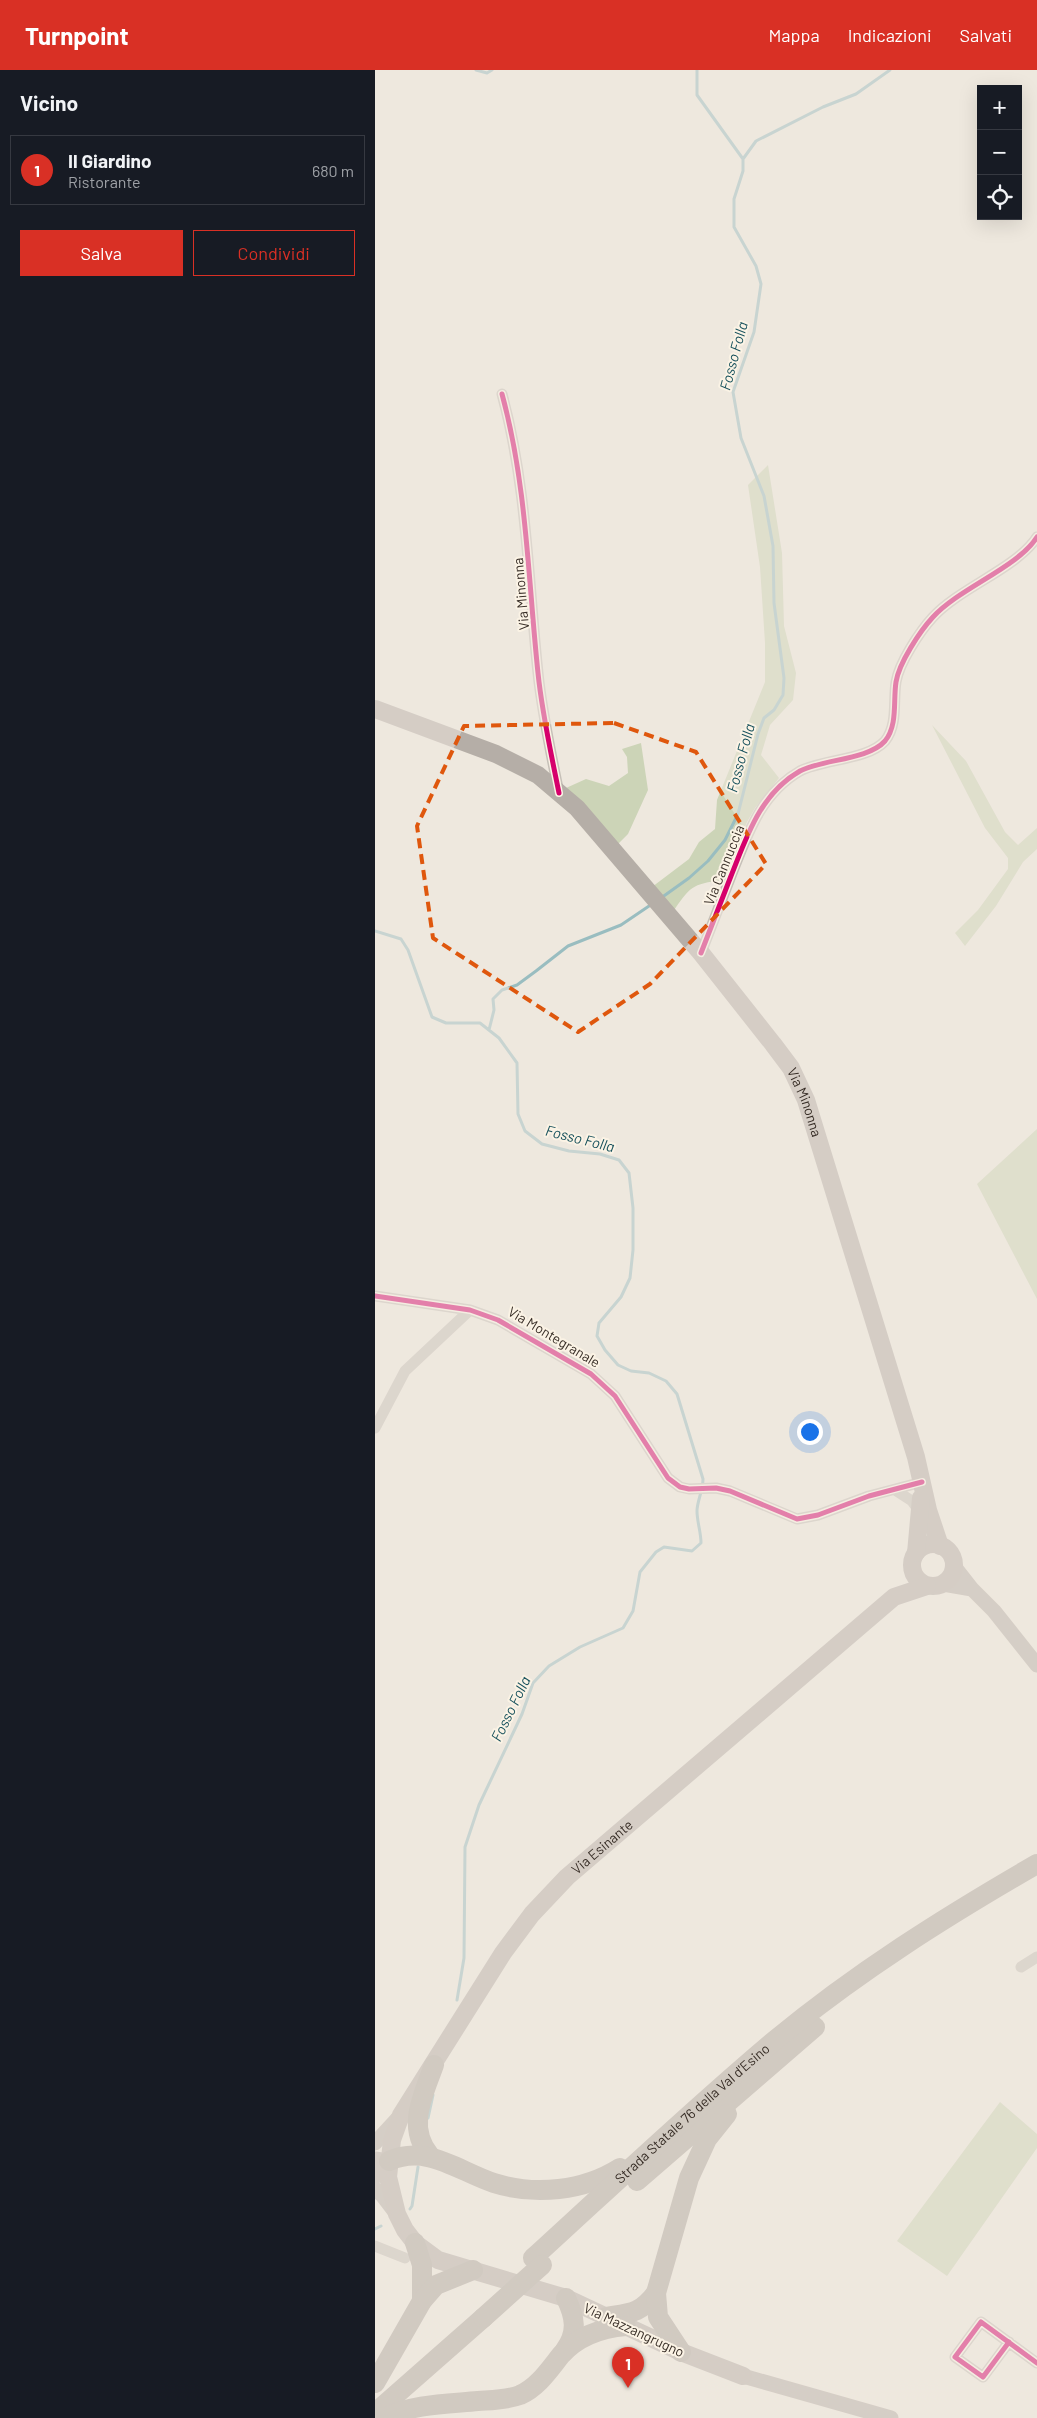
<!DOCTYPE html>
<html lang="it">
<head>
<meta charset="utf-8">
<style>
  body { margin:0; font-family:Barlow,sans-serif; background:#242831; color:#f1f3f6 }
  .controls { position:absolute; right:15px; top:15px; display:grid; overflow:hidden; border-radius:0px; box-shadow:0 5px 20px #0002 }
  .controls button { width:45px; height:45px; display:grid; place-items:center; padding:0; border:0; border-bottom:1px solid #363941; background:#171b24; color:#f1f3f6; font:25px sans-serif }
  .you { position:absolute; left:434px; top:1361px; width:18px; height:18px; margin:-12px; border:4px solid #fff; border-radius:50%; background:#1a73e8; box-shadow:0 0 0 8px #1a73e833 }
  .badge { display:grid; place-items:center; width:32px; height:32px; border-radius:50%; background:#d93025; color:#fff; font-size:16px; font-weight:700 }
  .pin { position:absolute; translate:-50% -41px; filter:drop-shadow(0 1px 2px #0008) }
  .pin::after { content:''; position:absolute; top:26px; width:18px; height:15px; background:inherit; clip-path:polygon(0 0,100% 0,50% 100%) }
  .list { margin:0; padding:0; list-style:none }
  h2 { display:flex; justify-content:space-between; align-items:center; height:65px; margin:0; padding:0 20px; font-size:21px }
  h2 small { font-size:16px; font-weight:400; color:#9ea1a6 }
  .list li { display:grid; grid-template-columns:32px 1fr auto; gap:15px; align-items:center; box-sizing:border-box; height:70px; margin:0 10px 10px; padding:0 10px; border:1px solid #363941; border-radius:0px }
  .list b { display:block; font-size:19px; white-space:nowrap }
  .list p { margin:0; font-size:16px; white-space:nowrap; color:#9ea1a6 }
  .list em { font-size:16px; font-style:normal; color:#9ea1a6 }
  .actions { display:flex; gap:10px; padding:15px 20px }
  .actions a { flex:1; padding:11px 0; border:1px solid #d93025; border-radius:0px; text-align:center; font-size:18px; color:#d93025 }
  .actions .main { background:#d93025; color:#fff }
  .icon { flex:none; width:28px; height:28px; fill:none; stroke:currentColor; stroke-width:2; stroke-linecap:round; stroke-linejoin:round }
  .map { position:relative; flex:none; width:662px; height:2348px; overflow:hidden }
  header { display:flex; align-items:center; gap:30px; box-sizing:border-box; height:70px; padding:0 25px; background:#d93025; color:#fff }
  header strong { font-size:24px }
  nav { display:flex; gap:28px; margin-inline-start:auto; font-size:18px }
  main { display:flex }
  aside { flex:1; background:#171b24 }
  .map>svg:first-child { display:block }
  .green { fill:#ccd4b7 }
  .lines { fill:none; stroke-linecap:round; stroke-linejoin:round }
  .stream { stroke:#99bdc0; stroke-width:3 }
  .street { stroke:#c6c0b8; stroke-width:11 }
  .secondary { stroke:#b7b0a8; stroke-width:15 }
  .primary { stroke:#b5aea7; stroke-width:18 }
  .highway { stroke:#ada69e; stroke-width:20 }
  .highway-bridge { stroke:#ada69e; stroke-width:20 }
  .cycleway-casing { stroke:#fbf3e5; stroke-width:8 }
  .cycleway { stroke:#d6006c; stroke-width:5 }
  .marked { fill:none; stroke:#df570d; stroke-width:4; stroke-dasharray:10 6; stroke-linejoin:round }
  .labels { text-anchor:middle; stroke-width:4; stroke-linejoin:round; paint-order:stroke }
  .street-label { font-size:14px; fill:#372d26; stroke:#fbf3e5 }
  .water-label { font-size:15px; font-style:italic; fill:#17515c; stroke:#fbf3e5 }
</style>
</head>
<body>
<header>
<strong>Turnpoint</strong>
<nav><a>Mappa</a><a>Indicazioni</a><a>Salvati</a></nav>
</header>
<main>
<aside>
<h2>Vicino<small></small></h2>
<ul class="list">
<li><span class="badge">1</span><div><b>Il Giardino</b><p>Ristorante</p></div><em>680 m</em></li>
</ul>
<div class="actions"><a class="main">Salva</a><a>Condividi</a></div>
</aside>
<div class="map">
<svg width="662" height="2348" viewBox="0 0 662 2348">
  <rect width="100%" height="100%" fill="#eee8de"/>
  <path class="green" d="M393 395 407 483 409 556 421 603 418 630 395 655 386 685 404 708 380 738 372 752 348 810C316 814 315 817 297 843L277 817 314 789 324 772 340 759 342 730 390 612V573L385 497 373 415Z
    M557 655 591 691 630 762 643 775 662 758V779L648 792 621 836 590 876 580 863 603 840 633 799V788L610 758Z
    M266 673 273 720 253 764 241 776 191 718 211 709 234 716 253 703 252 687 247 679Z
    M662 1059V1229L602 1114Z
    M625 2032 662 2064V2078L572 2206 522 2171Z"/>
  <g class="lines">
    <path class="stream" d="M101 0 112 3 117 0
      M368 89 381 71 448 37 481 24 515 0
      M286 828 314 808 333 791 350 770 363 744 383 664 389 648 399 640 408 625 409 608 399 533 398 476 389 426 366 368 358 322 379 262 386 214 381 196 359 157V129L368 101V89L322 25V0
      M0 861 26 869 33 880 57 947 71 953H105L124 968 142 993 143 1044 150 1061 167 1074 194 1081 225 1084 244 1090 254 1103 258 1138V1180L255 1208 246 1227 224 1253 222 1266 230 1280 243 1295 256 1301 274 1303 291 1311 302 1324 328 1409C328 1421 322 1431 322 1441 322 1452 326 1462 326 1473L317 1481 289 1477 281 1482 265 1502 258 1541 248 1558 205 1577 174 1596 158 1613 147 1644 104 1735 90 1777 89 1888 82 1930
      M114 960 119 940 118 929 127 920 142 915 161 901 193 876 246 855 277 834
      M53 2048 58 2025
      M35 2139 37 2136 43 2097
      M0 2159 6 2156"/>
    <path class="street" d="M127 324C152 416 153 509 163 603 167 643 176 683 184 723
      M326 883C336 858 346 832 356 806 372 766 385 724 425 701 448 689 493 690 510 671 523 655 518 631 521 612 524 593 545 561 558 547 586 517 642 498 662 467
      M0 1226 95 1240 123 1250 216 1304 240 1326 293 1408 305 1417 314 1419 341 1418 355 1421 422 1449 443 1445 494 1426 547 1412
      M0 1358 30 1301 95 1240
      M520 1420 537 1431 545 1442
      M646 1897 662 1887
      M0 2176 30 2188
      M634 2272 608 2307 580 2287 606 2252 662 2293"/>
    <path class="secondary" d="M579 1496 597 1519 619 1541 662 1595
      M568 1514 597 1519
      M0 2073 23 2048
      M0 2089 14 2091 0 2107
      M0 2119 7 2125 20 2142
      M368 2306 516 2348"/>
    <g class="primary">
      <path id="s1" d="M0 639 121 684 163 705 202 738 326 883 398 974 416 998 431 1030 541 1387 553 1440 565 1476"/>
      <circle cx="558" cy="1495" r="21"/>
      <path d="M541 1483 546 1428"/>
      <path id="s2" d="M368 2306 306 2282 191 2228 63 2190 40 2173 30 2160 22 2144 13 2107 17 2070 26 2045 128 1883 157 1844 192 1807 519 1527 552 1516"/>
    </g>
    <g class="highway">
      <path d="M55 2086C31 2057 48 2026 59 1995"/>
      <path d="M14 2091C52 2074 83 2101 119 2113 160 2126 209 2121 245 2098"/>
      <path d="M262 2111 440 1957"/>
      <path d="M40 2173 47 2195V2231"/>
      <path id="s3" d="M158 2188C238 2115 317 2040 399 1971 481 1903 570 1847 662 1794"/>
      <path d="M231 2247C255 2243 265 2244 281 2223"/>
      <path d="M190 2280C203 2262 200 2247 191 2228"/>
      <path d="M306 2282 283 2247 281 2223 314 2108 332 2069 352 2044"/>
      <path d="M0 2313 47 2231 61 2215 98 2200"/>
      <path d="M0 2343 108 2248"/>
      <path d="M9 2348C38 2334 71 2334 103 2331 117 2330 132 2330 145 2325 163 2317 174 2300 186 2285 203 2266 227 2258 251 2256"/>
    </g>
    <path class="highway-bridge" d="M108 2248 167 2195"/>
    <defs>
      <path id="cycleway" d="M127 324C152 416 153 509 163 603 167 643 176 683 184 723
        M326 883C336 858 346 832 356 806 372 766 385 724 425 701 448 689 493 690 510 671 523 655 518 631 521 612 524 593 545 561 558 547 586 517 642 498 662 467
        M0 1226 95 1240 123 1250 216 1304 240 1326 293 1408 305 1417 314 1419 341 1418 355 1421 422 1449 443 1445 494 1426 547 1412
        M634 2272 608 2307 580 2287 606 2252 662 2293"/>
    </defs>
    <use href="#cycleway" class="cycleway-casing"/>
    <use href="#cycleway" class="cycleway"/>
  </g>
  <path d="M0 0H662V2348H0ZM239 653 321 682 391 794 275 914 203 962 58 868 42 756 89 656Z" fill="#eee8de" fill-opacity=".55" fill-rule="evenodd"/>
  <path class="marked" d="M239 653 321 682 391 794 275 914 203 962 58 868 42 756 89 656Z"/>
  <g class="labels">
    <g class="street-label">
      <text transform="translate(146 524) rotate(-95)" y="5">Via Minonna</text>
      <text transform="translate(349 795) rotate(-68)" y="5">Via Cannuccia</text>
      <text dy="5" stroke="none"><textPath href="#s1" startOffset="601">Via Minonna</textPath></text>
      <text transform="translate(179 1267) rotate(31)" y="5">Via Montegranale</text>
      <text dy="5" stroke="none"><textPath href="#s2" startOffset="829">Via Esinante</textPath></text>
      <text dy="5" stroke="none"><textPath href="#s3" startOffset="215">Strada Statale 76 della Val d'Esino</textPath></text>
      <text transform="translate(259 2260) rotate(25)" y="5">Via Mazzangrugno</text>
    </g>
    <g class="water-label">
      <text transform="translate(359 286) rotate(-75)" y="5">Fosso Folla</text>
      <text transform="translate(366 688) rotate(-75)" y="5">Fosso Folla</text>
      <text transform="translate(205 1069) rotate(14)" y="5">Fosso Folla</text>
      <text transform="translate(136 1639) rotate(-64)" y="5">Fosso Folla</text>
    </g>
  </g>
</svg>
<div class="controls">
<button>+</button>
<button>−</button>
<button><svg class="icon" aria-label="locate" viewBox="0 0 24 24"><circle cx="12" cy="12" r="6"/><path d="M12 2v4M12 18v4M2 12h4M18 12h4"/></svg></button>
</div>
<div class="you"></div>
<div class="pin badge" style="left:253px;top:2318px">1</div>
</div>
</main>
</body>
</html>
